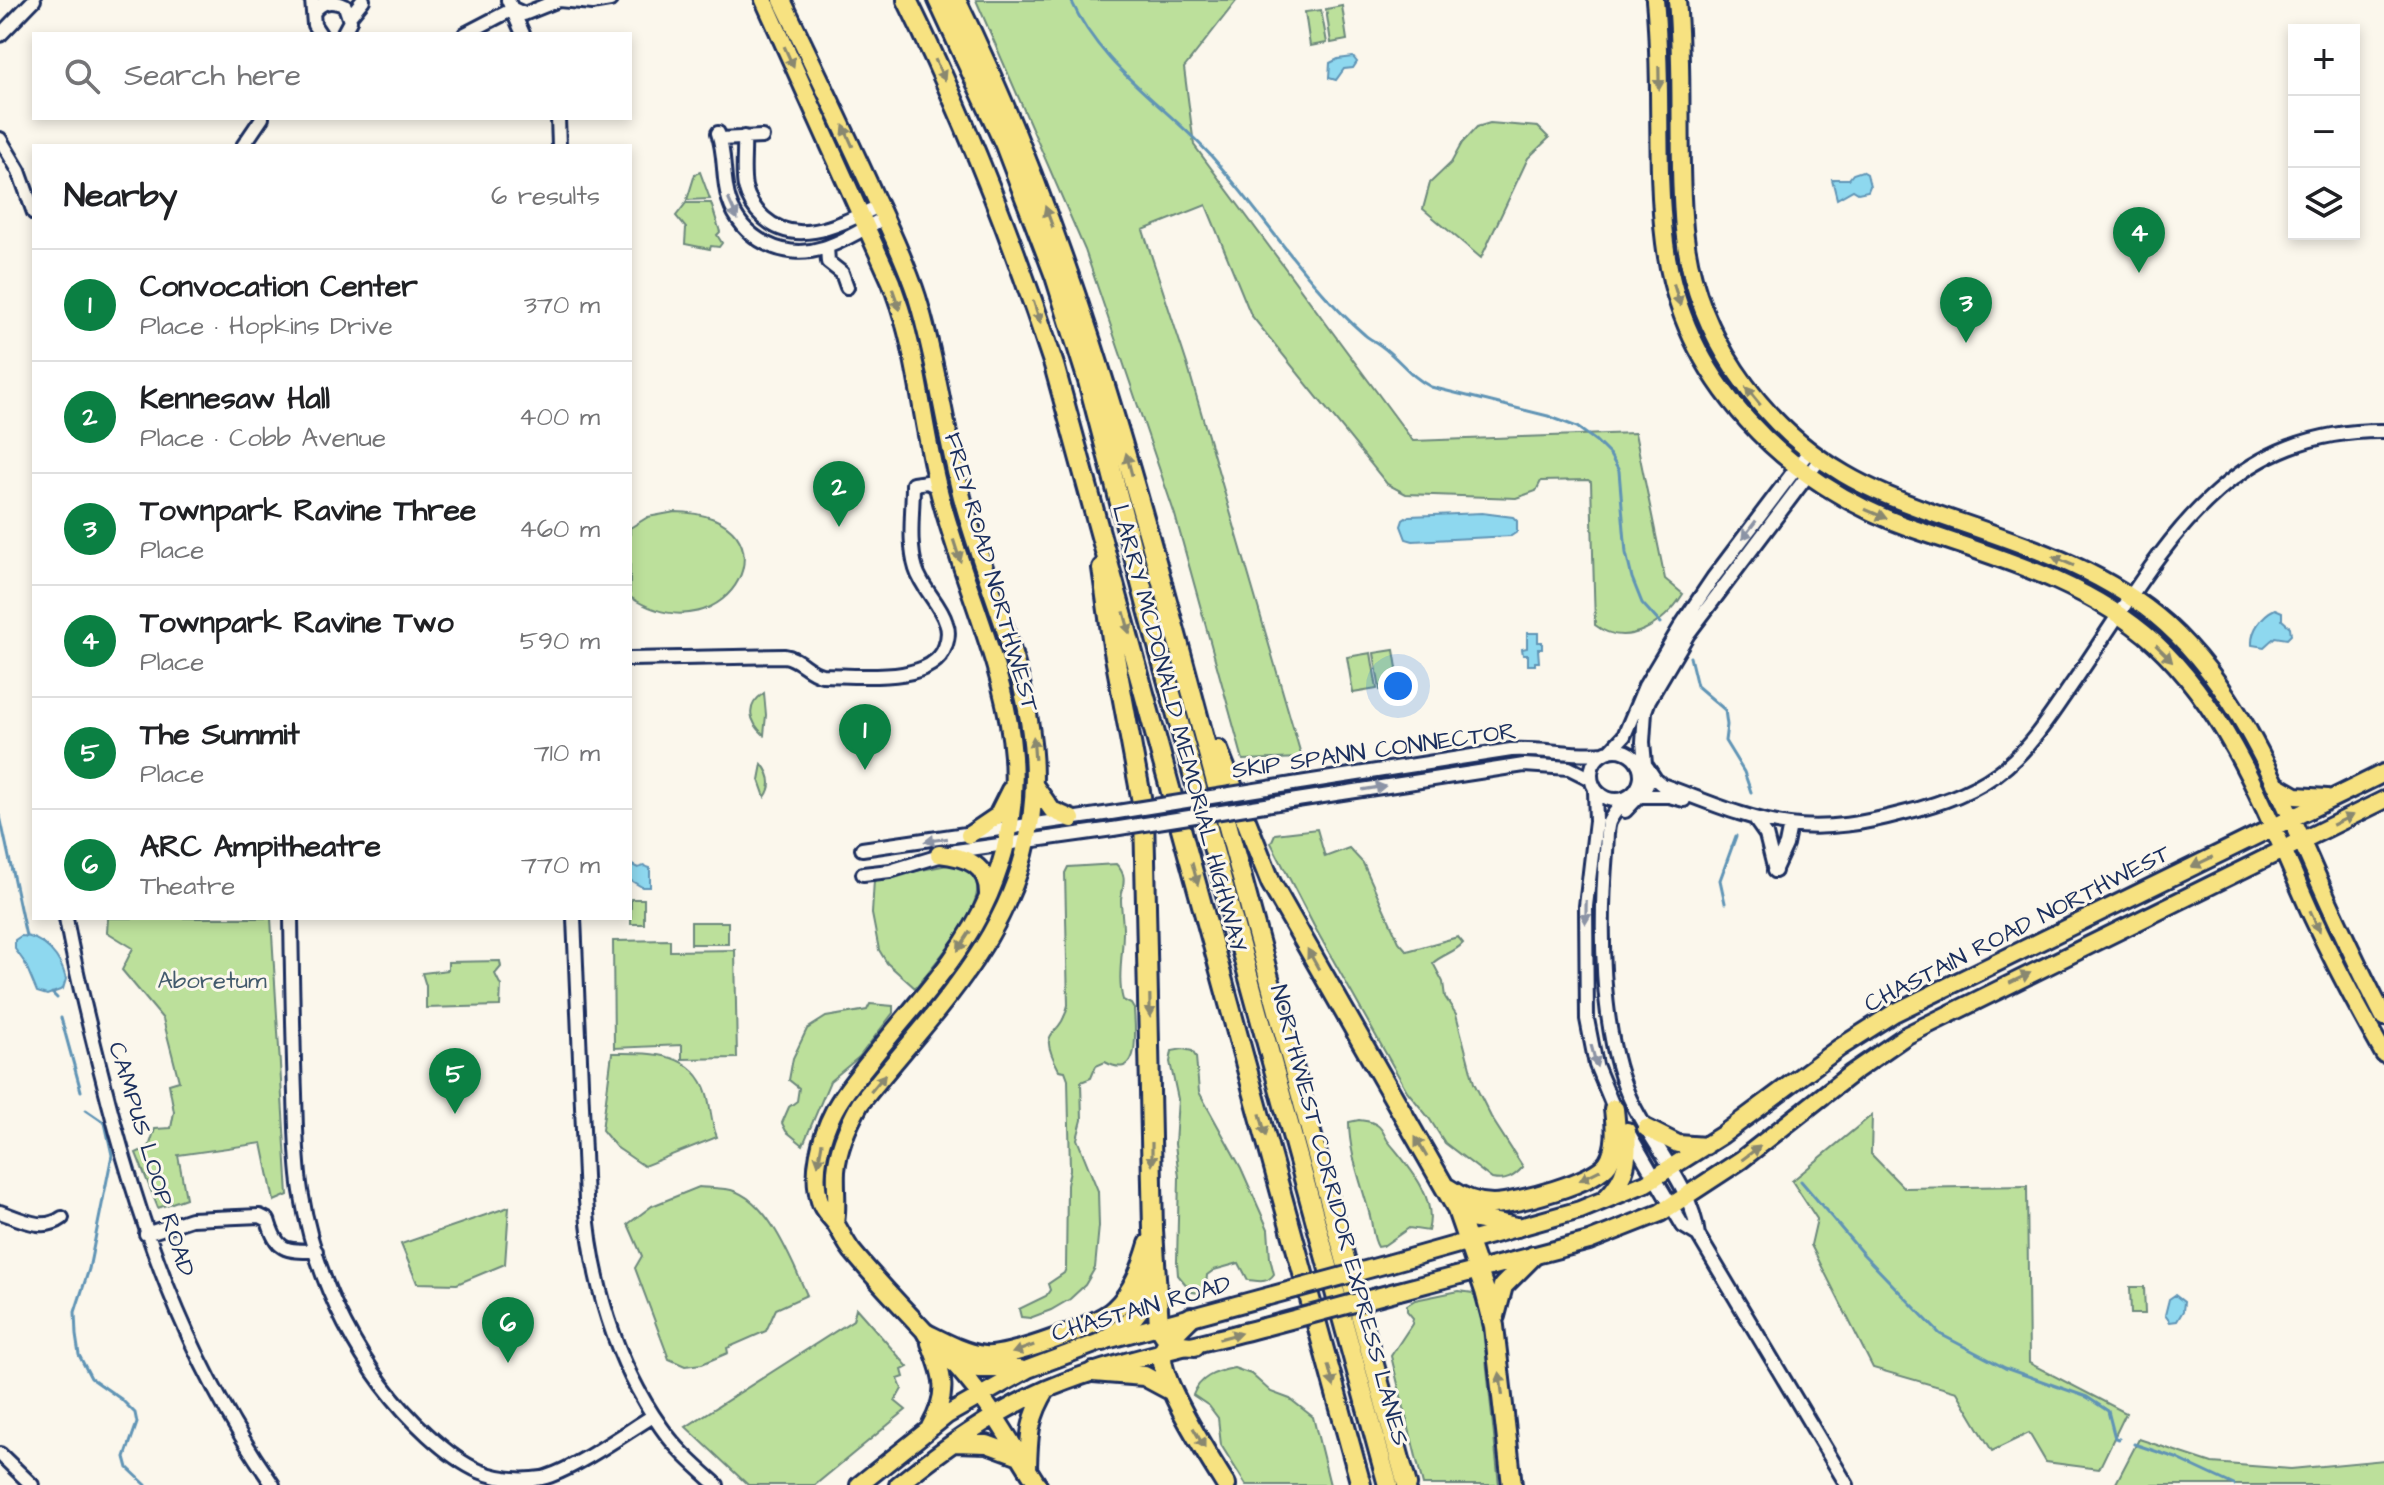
<!DOCTYPE html>
<html lang="en">
<head>
<meta charset="utf-8">
<style>
  body { margin:0; font-family:"Architects Daughter",sans-serif; background:#f2f2f2; color:#202124 }
  .controls { position:absolute; right:24px; top:24px; display:grid; overflow:hidden; border-radius:0px; box-shadow:0 4px 12px #0003 }
  .controls button { width:72px; height:72px; display:grid; place-items:center; padding:0; border:0; border-bottom:2px solid #e0e0e0; background:#fff; color:#202124; font:40px sans-serif }
  .you { position:absolute; left:1398px; top:686px; width:28px; height:28px; margin:-20px; border:6px solid #fff; border-radius:50%; background:#1a73e8; box-shadow:0 0 0 12px #1a73e833 }
  .badge { display:grid; place-items:center; width:52px; height:52px; border-radius:50%; background:#0b8043; color:#fff; font-size:26px; font-weight:700 }
  .pin { position:absolute; translate:-50% -66px; filter:drop-shadow(0 2px 4px #0008) }
  .pin::after { content:''; position:absolute; top:42px; width:28px; height:24px; background:inherit; clip-path:polygon(0 0,100% 0,50% 100%) }
  .list { margin:0; padding:0; list-style:none }
  h2 { display:flex; justify-content:space-between; align-items:center; height:104px; margin:0; padding:0 32px; font-size:34px }
  h2 small { font-size:26px; font-weight:400; color:#757577 }
  .list li { display:grid; grid-template-columns:52px 1fr auto; gap:24px; align-items:center; box-sizing:border-box; height:112px; padding:0 32px; border-top:2px solid #e0e0e0 }
  .list b { display:block; font-size:30px; white-space:nowrap }
  .list p { margin:0; font-size:26px; white-space:nowrap; color:#757577 }
  .list em { font-size:26px; font-style:normal; color:#757577 }
  .icon { flex:none; width:44px; height:44px; fill:none; stroke:currentColor; stroke-width:2; stroke-linecap:round; stroke-linejoin:round }
  .map { position:relative; flex:none; width:2384px; height:1485px; overflow:hidden }
  .search { position:absolute; background:#fff; box-shadow:0 4px 12px #0003; left:32px; top:32px; width:600px; height:88px; display:flex; align-items:center; gap:20px; box-sizing:border-box; padding:0 28px; border-radius:0px; color:#757577; font-size:30px }
  .panel { position:absolute; background:#fff; box-shadow:0 4px 12px #0003; left:32px; top:144px; width:600px; height:776px; border-radius:0px }
  .map>svg:first-child { display:block }
  .green { fill:#bce09b; stroke:#6c887c; stroke-width:2 }
  .water { fill:#8ed8ef; stroke:#6094b5; stroke-width:2 }
  .lines { fill:none; stroke-linecap:round; stroke-linejoin:round }
  .stream { stroke:#6094b5; stroke-width:3 }
  .minor-casing { stroke:#1b2f5e; stroke-width:18 }
  .major-casing { stroke:#1b2f5e; stroke-width:22 }
  .highway-casing { stroke:#1b2f5e; stroke-width:24 }
  .minor { stroke:#fbf7ec; stroke-width:12 }
  .major { stroke:#f7e281; stroke-width:16 }
  .highway { stroke:#f7e281; stroke-width:18 }
  .minor-bridge-casing { stroke:#1b2f5e; stroke-width:18; stroke-linecap:butt }
  .major-bridge-casing { stroke:#1b2f5e; stroke-width:22; stroke-linecap:butt }
  .minor-bridge { stroke:#fbf7ec; stroke-width:12 }
  .major-bridge { stroke:#f7e281; stroke-width:16 }
  .oneway { fill:#898870 }
  .oneway2 { fill:#8b93a5 }
  .labels { text-anchor:middle; stroke-width:6; stroke-linejoin:round; paint-order:stroke }
  .street-label { font-size:24px; fill:#1b2f5e; stroke:#fbf7ec }
  .park-label { font-size:24px; fill:#435b6d; stroke:#fbf7ec }
</style>
</head>
<body>
<div class="map">
<svg width="2384" height="1485" viewBox="0 0 2384 1485">
  <rect width="100%" height="100%" fill="#fbf7ec"/>
  <filter id="ink" filterUnits="userSpaceOnUse"><feTurbulence type="fractalNoise" baseFrequency=".0125" numOctaves="2"/><feDisplacementMap in="SourceGraphic" scale="16" xChannelSelector="R" yChannelSelector="G"/><feConvolveMatrix kernelMatrix="1 2 1 2 8 2 1 2 1" color-interpolation-filters="sRGB"/></filter>
  <g filter="url(#ink)">
    <path class="green" d="M976 0H1237L1184 68 1194 145 1413 441 1635 433 1665 579 1683 594C1665 623 1627 650 1595 625L1591 482 1588 480 1541 481 1536 491 1516 498 1406 494 1387 484 1251 315 1206 205 1143 230 1187 364 1302 758 1243 760 1175 515 1085 250Z
      M1342 6 1347 40 1331 43 1326 9Z
      M1321 10 1327 43 1310 46 1305 12Z
      M1490 123 1538 127 1549 138 1528 158 1481 258 1423 209 1430 183 1451 163 1462 143 1477 127Z
      M700 172 710 199 687 200 695 174Z
      M686 203H711L720 232 717 235 722 243 719 247 711 246 710 249 685 244 686 228 676 216Z
      M675 512C804 515 730 662 630 597V528L648 517Z
      M1394 650 1400 686 1380 690 1374 653Z
      M1371 653 1377 689 1353 693 1347 657Z
      M764 693 766 715 764 735C749 721 745 706 764 693Z
      M762 764C771 775 773 786 765 797L759 780Z
      M1317 829 1325 857 1349 848 1363 863 1399 942 1407 951 1458 937 1463 943C1454 953 1443 954 1433 963L1443 982 1445 997 1456 1014 1474 1083 1491 1117 1523 1167C1514 1177 1506 1182 1492 1179L1445 1143 1429 1118 1407 1091 1314 926 1271 843 1275 834Z
      M953 864C963 867 974 870 977 882 983 910 932 967 915 988L887 963 879 950 872 914 874 879Z
      M1116 864C1128 876 1123 884 1121 899 1121 909 1123 920 1123 931 1123 953 1117 979 1123 1000L1131 1004 1134 1009C1135 1032 1142 1082 1105 1062L1096 1066 1091 1078 1081 1082 1082 1120 1077 1139 1098 1191 1099 1226 1095 1268 1085 1285 1070 1299 1051 1310 1030 1318 1021 1317 1019 1309 1046 1296 1050 1290 1048 1284 1064 1273 1066 1268 1067 1185 1070 1170 1068 1079 1065 1071 1059 1070C1035 1025 1060 1042 1068 1005L1065 873 1068 867Z
      M631 899H644V924H631Z
      M108 918H271L288 1195 274 1201 262 1143 178 1155 186 1198 158 1208 136 1153 149 1147 155 1129 171 1128 174 1112 169 1084 179 1081 163 1019 122 970 133 948 107 932Z
      M691 922H728V944H691Z
      M670 940V951L735 950 737 1058 682 1059V1045L614 1048 613 941Z
      M500 961 501 967 495 974 501 986 500 1006 426 1008V986L422 973 448 970V962Z
      M870 1004 893 1006V1013L859 1057 830 1081 803 1145 786 1131 782 1123 789 1107 797 1101 799 1088 789 1080 793 1058 807 1029 826 1017 867 1010Z
      M1183 1049 1192 1051 1196 1057 1199 1092 1241 1168 1268 1229 1270 1258 1274 1274C1267 1284 1259 1281 1248 1280L1239 1263 1214 1270 1207 1275 1206 1286 1199 1293 1192 1292 1178 1275 1177 1262 1179 1177 1175 1144 1178 1099 1170 1062 1172 1051Z
      M612 1053C648 1053 693 1050 707 1094 711 1108 711 1123 717 1137L644 1166 616 1147 602 1130Z
      M1872 1115 1871 1154 1904 1188 2027 1186 2029 1363 2126 1413 2099 1469 2046 1462 2029 1433 1992 1451 1957 1392 1873 1368 1811 1245 1817 1219 1792 1181Z
      M1359 1120C1366 1121 1372 1121 1377 1125 1383 1129 1384 1135 1388 1141 1407 1165 1438 1197 1428 1231L1409 1228 1383 1246 1378 1247C1372 1237 1373 1227 1370 1216 1362 1185 1349 1154 1349 1122Z
      M699 1187C709 1188 721 1188 731 1190 769 1200 792 1262 807 1295L776 1309 766 1331 727 1348 728 1353 702 1364 685 1366 669 1359 635 1268 642 1256 628 1224 652 1206Z
      M509 1207 505 1264 457 1284 417 1283 401 1244Z
      M2130 1287H2144L2145 1314H2131Z
      M1459 1291 1473 1293 1481 1310 1499 1485H1423L1391 1356 1412 1324 1413 1318 1407 1311V1305L1415 1300Z
      M856 1308 908 1367 902 1370 904 1377 898 1379 902 1389 895 1401 906 1410 815 1485H748L686 1427 853 1320Z
      M1234 1368 1251 1374 1271 1392 1290 1399 1313 1417 1330 1485H1246L1221 1445 1218 1418 1209 1406 1193 1395C1200 1377 1214 1372 1234 1368Z
      M2139 1439 2212 1463 2291 1469 2384 1460V1485H2115Z"/>
    <path class="water" d="M1353 57 1357 62 1353 68 1344 69 1336 80 1329 78 1330 63 1338 59Z
      M1862 171 1867 174 1870 186 1868 191 1858 193 1853 190 1837 199 1832 179H1849L1853 174Z
      M1482 513 1513 517 1517 521V532L1511 536 1413 541 1406 539 1401 526 1403 520 1409 516Z
      M2275 609 2282 612V620L2290 627 2291 635 2287 639 2275 637 2264 647 2252 645C2251 630 2262 615 2275 609Z
      M1527 633H1538V642H1542V649H1538L1539 662H1535V665H1528V655H1523L1522 649 1527 648Z
      M630 864 638 868 644 866 650 868V887H642L630 880Z
      M21 936C44 936 61 958 66 979L63 989 47 995 37 992 25 963 15 949V940Z
      M2175 1295 2184 1302 2183 1311 2177 1321 2170 1322 2165 1315 2169 1299Z"/>
    <g class="lines">
      <path class="stream" d="M1071 0C1101 68 1166 105 1213 158 1264 216 1306 284 1365 335 1369 339 1375 341 1380 345 1400 359 1409 376 1431 387L1548 416 1577 427 1596 441 1610 455 1619 471 1626 553 1632 578 1642 603 1660 623
        M1690 657 1697 686 1725 710 1727 725 1725 741 1744 772 1751 792
        M0 816 26 936
        M1725 903 1720 880 1736 836
        M52 993 57 998
        M61 1018 81 1091
        M86 1110 105 1123 112 1155 89 1269 75 1312 76 1335 79 1355 91 1378 121 1399 135 1413 137 1423 125 1457 128 1468 146 1485
        M1801 1181 1863 1254 1940 1334 2005 1368 2087 1397 2108 1411 2115 1438 2119 1439
        M2134 1444 2176 1458 2234 1485"/>
      <defs>
        <path id="minor" d="M312 0 314 25 320 34
          M508 0 523 34
          M513 9 524 14 559 0 593 3 610 0
          M314 12C322 0 333 0 345 6L350 21 343 34
          M350 16 363 0
          M465 34 513 9
          M0 35 34 0
          M558 118 559 146
          M718 133C726 155 722 178 729 200 741 239 784 261 823 248 844 242 865 227 885 218
          M744 137C745 153 742 171 745 187 748 199 755 210 764 218 798 249 844 222 879 206
          M0 139 19 171 34 213
          M720 139 762 137
          M243 146 262 118
          M827 247 828 262 842 273 847 287
          M630 659 784 656C800 658 807 672 822 675 856 675 932 685 945 647 948 639 949 630 946 623 940 603 922 589 916 569 908 543 913 511 913 484L927 482 938 487
          M1591 775a25 25 0 1 1 50 0a25 25 0 1 1-50 0Z
          M1610 751 1624 736 1645 686 1682 624 1713 578 1809 451
          M1647 767 1655 779 1662 785C1704 800 1745 819 1789 825 1828 830 1866 823 1903 813 1940 804 1978 791 2007 766 2035 742 2054 710 2075 680 2157 561 2217 429 2384 431
          M1293 784 1511 750C1542 748 1573 756 1604 753
          M1595 790 1596 821 1586 906 1587 1019 1596 1065 1616 1113
          M1635 796H1669L1684 800
          M1627 798C1621 805 1613 813 1609 822 1606 831 1607 843 1606 852 1600 923 1600 1028 1628 1094 1647 1140 1692 1185 1698 1235L1847 1485
          M1297 800 1524 765 1569 768 1591 779
          M1625 811 1643 792 1647 785 1643 742 1645 711 1649 700 1688 634 1820 459
          M1754 818 1766 835 1775 871
          M862 849 1111 813
          M1774 871 1786 845 1790 825
          M863 874 890 871 956 851 1113 829
          M66 918C75 970 88 1021 101 1072 138 1222 184 1357 273 1485
          M291 918C292 977 293 1036 295 1094 296 1127 296 1159 301 1191 315 1281 361 1374 428 1435 463 1467 492 1485 542 1478 572 1471 625 1433 653 1416
          M574 918 586 1200C591 1279 615 1362 661 1427 676 1449 697 1467 717 1485
          M1628 1132 1683 1226 1698 1235
          M0 1212C20 1219 43 1232 62 1218
          M146 1234 191 1219 260 1216 268 1220C277 1251 284 1251 316 1251
          M0 1454 32 1485"/>
        <path id="major" d="M764 0 891 282 900 308C919 367 923 430 939 491 975 633 1054 745 989 895 963 956 914 1005 873 1057 860 1074 844 1091 834 1111 821 1136 811 1173 820 1201 822 1210 829 1215 835 1223 841 1232 845 1242 852 1251 889 1296 931 1335 968 1380 995 1412 1015 1450 1038 1485
          M782 0C812 62 841 123 870 186 886 222 905 259 917 297 937 362 945 431 962 497 994 618 1059 724 1024 854 998 954 922 1025 860 1104 848 1125 838 1147 836 1171 835 1189 838 1205 835 1223
          M1655 0C1663 81 1655 163 1665 243 1682 380 1786 484 1911 528 1995 557 2087 581 2155 643 2233 716 2270 823 2313 918 2335 965 2359 1010 2384 1054
          M1677 0C1684 76 1677 153 1684 229 1694 330 1757 423 1844 474 1871 490 1900 501 1930 512 2012 541 2100 565 2166 624 2235 687 2272 774 2309 858 2332 911 2357 965 2384 1017
          M2275 784 2296 796 2327 798
          M1035 786 1052 810 1072 819
          M969 835 997 816 1010 790
          M939 854C967 857 989 865 988 896
          M1646 1128 1678 1144 1706 1146
          M1607 1197C1627 1177 1629 1158 1627 1131
          M1391 1263 1580 1210 1646 1183 1722 1135 1839 1048 1894 1013 2384 773
          M1399 1291 1589 1241 1660 1213 1741 1160 1852 1073 1907 1035 2384 800
          M951 1356 978 1369H1020
          M930 1427C949 1393 944 1377 930 1343
          M955 1443 987 1444 1017 1455
          M1028 1468C1029 1435 1029 1418 1047 1389
          M859 1485 947 1415 1028 1369 1103 1341 1295 1289
          M898 1485C944 1448 992 1413 1047 1389 1116 1360 1192 1346 1264 1327"/>
        <path id="highway" d="M907 0C965 118 1013 240 1054 365L1361 1485
          M938 0 1005 145 1055 276 1088 381 1147 606 1388 1485
          M956 0C1070 232 1135 482 1202 731 1270 983 1338 1234 1407 1485
          M1102 568 1113 646 1144 813 1153 1230 1159 1325C1165 1342 1179 1346 1195 1346
          M1218 750 1271 883 1456 1207 1485 1291 1494 1326 1512 1485
          M1447 1188C1460 1197 1477 1204 1493 1204 1518 1203 1594 1183 1608 1163 1618 1147 1616 1126 1614 1109
          M1456 1207 1476 1219 1517 1227
          M1495 1316 1503 1286 1533 1256
          M1191 1317C1181 1327 1168 1338 1163 1351 1155 1376 1211 1460 1226 1485
          M927 1334C945 1343 963 1353 984 1356 1006 1359 1100 1325 1115 1309 1133 1292 1142 1268 1149 1244
          M1103 1341C1129 1325 1144 1310 1152 1281
          M1093 1372 1144 1376 1172 1391"/>
      </defs>
      <use href="#minor" class="minor-casing"/>
      <use href="#major" class="major-casing"/>
      <use href="#highway" class="highway-casing"/>
      <use href="#minor" class="minor"/>
      <use href="#major" class="major"/>
      <use href="#highway" class="highway"/>
      <defs>
        <path id="minor-bridge" d="M1111 813 1293 784
          M1113 829 1297 800"/>
        <path id="major-bridge" d="M1295 1289 1391 1263
          M1264 1327 1399 1291"/>
      </defs>
      <use href="#minor-bridge" class="minor-bridge-casing"/>
      <use href="#major-bridge" class="major-bridge-casing"/>
      <use href="#minor-bridge" class="minor-bridge"/>
      <use href="#major-bridge" class="major-bridge"/>
    </g>
    <defs><path id="oneway-solid" d="M-6-.8H1V-3.2L6.5 0L1 3.2V.8H-6Z" transform="scale(2)"/></defs>
    <g class="oneway">
      <use href="#oneway-solid" transform="translate(789 57) rotate(66)"/>
      <use href="#oneway-solid" transform="translate(940 70) rotate(65)"/>
      <use href="#oneway-solid" transform="translate(1659 78) rotate(89)"/>
      <use href="#oneway-solid" transform="translate(848 136) rotate(-114)"/>
      <use href="#oneway-solid" transform="translate(1049 217) rotate(-110)"/>
      <use href="#oneway-solid" transform="translate(1677 295) rotate(73)"/>
      <use href="#oneway-solid" transform="translate(896 299) rotate(71)"/>
      <use href="#oneway-solid" transform="translate(1037 312) rotate(72)"/>
      <use href="#oneway-solid" transform="translate(1753 396) rotate(-129)"/>
      <use href="#oneway-solid" transform="translate(1129 464) rotate(-105)"/>
      <use href="#oneway-solid" transform="translate(1876 514) rotate(23)"/>
      <use href="#oneway-solid" transform="translate(957 551) rotate(72)"/>
      <use href="#oneway-solid" transform="translate(2063 561) rotate(-157)"/>
      <use href="#oneway-solid" transform="translate(1127 623) rotate(75)"/>
      <use href="#oneway-solid" transform="translate(2164 653) rotate(45)"/>
      <use href="#oneway-solid" transform="translate(1034 748) rotate(-94)"/>
      <use href="#oneway-solid" transform="translate(2343 820) rotate(-26)"/>
      <use href="#oneway-solid" transform="translate(2202 862) rotate(154)"/>
      <use href="#oneway-solid" transform="translate(1195 874) rotate(75)"/>
      <use href="#oneway-solid" transform="translate(2315 921) rotate(65)"/>
      <use href="#oneway-solid" transform="translate(964 941) rotate(123)"/>
      <use href="#oneway-solid" transform="translate(1313 959) rotate(-119)"/>
      <use href="#oneway-solid" transform="translate(2020 978) rotate(-26)"/>
      <use href="#oneway-solid" transform="translate(1150 1006) rotate(89)"/>
      <use href="#oneway-solid" transform="translate(878 1083) rotate(-51)"/>
      <use href="#oneway-solid" transform="translate(1263 1125) rotate(75)"/>
      <use href="#oneway-solid" transform="translate(1421 1147) rotate(-120)"/>
      <use href="#oneway-solid" transform="translate(1751 1153) rotate(-37)"/>
      <use href="#oneway-solid" transform="translate(820 1154) rotate(100)"/>
      <use href="#oneway-solid" transform="translate(1152 1154) rotate(90)"/>
      <use href="#oneway-solid" transform="translate(1590 1175) rotate(153)"/>
      <use href="#oneway-solid" transform="translate(1230 1336) rotate(-15)"/>
      <use href="#oneway-solid" transform="translate(1023 1349) rotate(160)"/>
      <use href="#oneway-solid" transform="translate(1331 1376) rotate(75)"/>
      <use href="#oneway-solid" transform="translate(1501 1384) rotate(-97)"/>
      <use href="#oneway-solid" transform="translate(1199 1438) rotate(60)"/>
    </g>
    <g class="oneway2">
      <use href="#oneway-solid" transform="translate(733 209) rotate(66)"/>
      <use href="#oneway-solid" transform="translate(1749 530) rotate(127)"/>
      <use href="#oneway-solid" transform="translate(1374 788) rotate(-9)"/>
      <use href="#oneway-solid" transform="translate(936 840) rotate(172)"/>
      <use href="#oneway-solid" transform="translate(1586 912) rotate(91)"/>
      <use href="#oneway-solid" transform="translate(1594 1056) rotate(75)"/>
    </g>
  </g>
  <g class="labels">
    <g class="street-label">
      <text transform="translate(992 572) rotate(74)" y="8">FREY ROAD NORTHWEST</text>
      <text transform="translate(1180 728) rotate(75)" y="8">LARRY MCDONALD MEMORIAL HIGHWAY</text>
      <text transform="translate(1374 750) rotate(-8)" y="8">SKIP SPANN CONNECTOR</text>
      <text transform="translate(2017 928) rotate(-27)" y="8">CHASTAIN ROAD NORTHWEST</text>
      <text transform="translate(152 1159) rotate(73)" y="8">CAMPUS LOOP ROAD</text>
      <text transform="translate(1340 1215) rotate(75)" y="8">NORTHWEST CORRIDOR EXPRESS LANES</text>
      <text transform="translate(1141 1308) rotate(-16)" y="8">CHASTAIN ROAD</text>
    </g>
    <g class="park-label">
      <text x="212" y="988">Aboretum</text>
    </g>
  </g>
</svg>
<div class="controls">
<button>+</button>
<button>−</button>
<button><svg class="icon" aria-label="layers" viewBox="0 0 24 24"><path d="M12 4l9 5-9 5-9-5zM3 14l9 5 9-5"/></svg></button>
</div>
<div class="you"></div>
<div class="pin badge" style="left:865px;top:770px">1</div>
<div class="pin badge" style="left:839px;top:527px">2</div>
<div class="pin badge" style="left:1966px;top:343px">3</div>
<div class="pin badge" style="left:2139px;top:273px">4</div>
<div class="pin badge" style="left:455px;top:1114px">5</div>
<div class="pin badge" style="left:508px;top:1363px">6</div>
<div class="search"><svg class="icon" aria-label="search" viewBox="0 0 24 24"><circle cx="10" cy="10" r="6"/><path d="M15 15l6 6"/></svg>Search here</div>
<section class="panel">
<h2>Nearby<small>6 results</small></h2>
<ul class="list">
<li><span class="badge">1</span><div><b>Convocation Center</b><p>Place · Hopkins Drive</p></div><em>370 m</em></li>
<li><span class="badge">2</span><div><b>Kennesaw Hall</b><p>Place · Cobb Avenue</p></div><em>400 m</em></li>
<li><span class="badge">3</span><div><b>Townpark Ravine Three</b><p>Place</p></div><em>460 m</em></li>
<li><span class="badge">4</span><div><b>Townpark Ravine Two</b><p>Place</p></div><em>590 m</em></li>
<li><span class="badge">5</span><div><b>The Summit</b><p>Place</p></div><em>710 m</em></li>
<li><span class="badge">6</span><div><b>ARC Ampitheatre</b><p>Theatre</p></div><em>770 m</em></li>
</ul>
</section>
</div>
</body>
</html>
